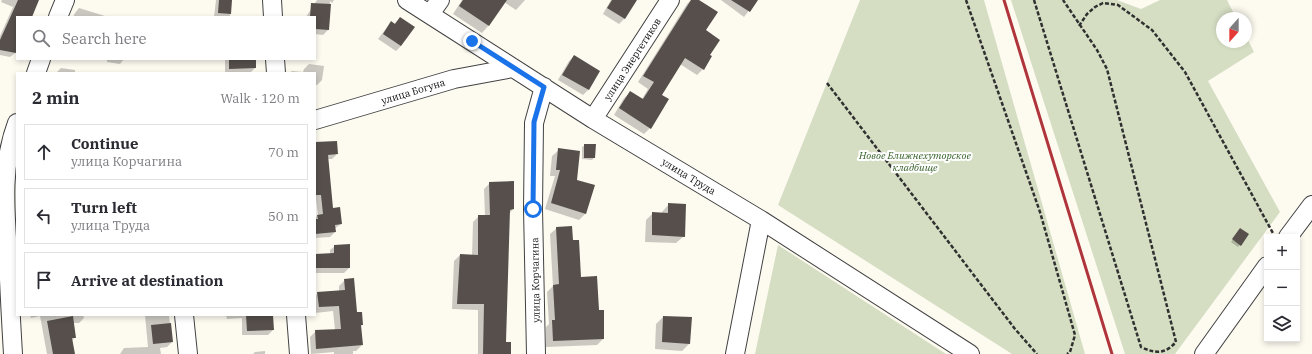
<!DOCTYPE html>
<html lang="en">
<head>
<meta charset="utf-8">
<style>
  body { margin:0; font-family:"IBM Plex Serif",serif; background:#f7f7f7; color:#2b2b33 }
  .controls { position:absolute; right:12px; bottom:12px; display:grid; overflow:hidden; border-radius:0px; box-shadow:0 2px 6px #0003 }
  .controls button { width:36px; height:36px; display:grid; place-items:center; padding:0; border:0; border-bottom:1px solid #e1e1e2; background:#fff; color:#2b2b33; font:20px sans-serif }
  .compass { position:absolute; left:1216px; top:12px; width:36px; height:36px; border-radius:50%; background:#fff; box-shadow:0 2px 6px #0003; rotate:201deg }
  .stop { position:absolute; width:12px; height:12px; margin:-9px; border:3px solid #1a73e8; border-radius:50%; background:#fff }
  .stop.end { background:#1a73e8; border-color:#fff; box-shadow:0 1px 4px #0008 }
  .list { margin:0; padding:0; list-style:none }
  h2 { display:flex; justify-content:space-between; align-items:center; height:52px; margin:0; padding:0 16px; font-size:17px }
  h2 small { font-size:13px; font-weight:400; color:#7c7c81 }
  .list li { display:grid; grid-template-columns:26px 1fr auto; gap:12px; align-items:center; box-sizing:border-box; height:56px; margin:0 8px 8px; padding:0 8px; border:1px solid #e1e1e2; border-radius:0px }
  .list b { display:block; font-size:15px; white-space:nowrap }
  .list p { margin:0; font-size:13px; white-space:nowrap; color:#7c7c81 }
  .list em { font-size:13px; font-style:normal; color:#7c7c81 }
  .icon { flex:none; width:22px; height:22px; fill:none; stroke:currentColor; stroke-width:2; stroke-linecap:round; stroke-linejoin:round }
  .map { position:relative; flex:none; width:1312px; height:354px; overflow:hidden }
  .search { position:absolute; background:#fff; box-shadow:0 2px 6px #0003; left:16px; top:16px; width:300px; height:44px; display:flex; align-items:center; gap:10px; box-sizing:border-box; padding:0 14px; border-radius:0px; color:#7c7c81; font-size:15px }
  .panel { position:absolute; background:#fff; box-shadow:0 2px 6px #0003; left:16px; top:72px; width:300px; height:244px; border-radius:0px }
  .map>svg:first-child { display:block }
  .cemetery { fill:#d5dec3 }
  .shadow { fill:#0003 }
  .building { fill:#564f4b }
  .lines { fill:none; stroke-linecap:round; stroke-linejoin:round }
  .minor-casing { stroke:#414141; stroke-width:20 }
  .path { stroke:#303030; stroke-width:2.5; stroke-dasharray:4 2; stroke-linecap:butt }
  .minor { stroke:#fff; stroke-width:18 }
  .rail { stroke:#b0343b; stroke-width:3 }
  .route { stroke:#1a73e8; stroke-width:5 }
  .labels { text-anchor:middle; stroke-width:4; stroke-linejoin:round; paint-order:stroke }
  .street-label { font-size:10px; fill:#0e0e0e; stroke:#fff }
  .park-label { font-size:10px; font-style:italic; fill:#325f25; stroke:#fff }
</style>
</head>
<body>
<div class="map">
<svg width="1312" height="354" viewBox="0 0 1312 354">
  <rect width="100%" height="100%" fill="#fdfbf0"/>
  <path class="cemetery" d="M860 0H984L1085 354H1012L778 205Z
    M1011 0H1117L1141 9 1160 0H1227L1236 18H1222V42H1246V36L1254 52 1208 81 1280 212 1175 354H1125Z
    M778 245 946 354H755Z"/>
  <path class="shadow" d="M2 0H38L28 17H17V43L15 53 10 57 0 55V36L13 7 1 2Z
    M216 0H231L230 17H214Z
    M317 0H334L332 3 330 1 328 30 323 35 315 34V17H306Z
    M462 0H525L516 10 504 2 489 25 482 33 453 14Z
    M611 0H636L624 19 619 24 603 14Z
    M691 0H698L709 55 703 69 697 75 680 64 661 95 650 128 644 134 614 115 624 98 631 92 642 99 648 89 638 82 687 4Z
    M721 0H754L756 1 744 17Z
    M79 8 105 16V17H73L75 13Z
    M400 18 401 46 396 51 378 39 391 22 394 24Z
    M574 56 599 71 588 90 583 95 558 80 569 61Z
    M107 59H124L120 64 107 62Z
    M225 59H255V68L250 73H225Z
    M309 64 324 66 322 80 317 85H315V73H289L292 71 303 72 304 69Z
    M61 68 75 70V73H56Z
    M315 143 337 154 332 159H328L332 209 341 224 334 229 335 232 330 237 315 238V218L318 215 316 199H315Z
    M585 145 594 158 592 160 582 159V147Z
    M559 150 576 180 586 213 579 220 545 209 555 176H550L552 156Z
    M490 183 513 209 509 214 505 343 511 354H478V310L452 309 454 261 460 255 472 256 473 222 479 216H485L484 189Z
    M669 204 684 236 676 243 645 242 646 220 653 213 662 214V212Z
    M557 228 572 241 580 278 598 311 603 339 597 345 546 347V327L549 324 547 292 553 286 550 234Z
    M1238 232 1240 245 1238 247 1231 242Z
    M335 246 349 268 344 273H315V255L330 254V250Z
    M345 280 356 313 362 325 360 327 362 345 356 351H353V354H334V352L311 354 310 337 316 331 335 330 333 311 315 313V296L318 293 339 291V286Z
    M30 315H83L84 318 79 323H73L75 337 72 341 74 354H47L40 316 31 318Z
    M145 315H169L172 342 167 347 160 348 161 354H120L124 348 148 347Z
    M226 315H272L273 330 268 335H242V318L227 319Z
    M663 317 689 344 682 351 655 349 656 324Z
    M265 351V354H253L255 352Z"/>
  <path class="building" d="M18 0H39L32 17H17L16 53 0 50V40Z
    M219 0H232L231 14 218 13Z
    M463 0H507L489 26 459 6Z
    M612 0H637L625 19 607 8Z
    M691 0H699L718 12 706 30 720 40 710 55 712 56 704 70 685 58 662 95 669 99 651 129 619 108 630 91 643 99 654 82 643 76Z
    M731 0H758L750 12Z
    M311 3 331 4 329 30 315 29V17H310Z
    M400 17 415 27 401 46 383 34 391 21 395 24Z
    M574 55 600 71 589 90 562 75Z
    M229 59H256V68L229 69Z
    M337 141 338 154 328 155 333 208 340 207 342 224 335 225 336 232 315 234V219H318L317 215 323 214 321 195H315V142Z
    M584 144H596L595 158H584Z
    M558 148 580 151 577 180 595 185 586 214 551 203 560 170H556Z
    M514 181V209L510 210 506 342H511V354H483L484 304H457L460 254 478 255V215H490L489 182Z
    M668 203 686 204 685 237 652 235V212L668 213Z
    M572 226 573 240H579L581 277 597 276 599 310H604V339L553 341 552 320H555L553 285 559 284 556 227Z
    M1240 228 1249 234 1241 246 1232 239Z
    M350 244V268H315V254L334 253V245Z
    M354 278 357 312H362L363 325H361L363 345 316 349 315 330 341 329 339 306 319 307 317 292 345 290 344 279Z
    M246 315H273L274 330 247 331Z
    M73 316 76 338H72L75 354H53L47 321Z
    M663 316 692 317 690 344 662 342Z
    M171 323 173 342 153 344 151 325Z"/>
  <g class="lines">
    <defs>
      <path id="minor" d="M272 0 273 17
        M407 0 593 119 761 220 970 354
        M430 14 440 0
        M58 17 65 0
        M275 59 276 73
        M36 73 41 59
        M593 119 670 0
        M315 120 454 79 513 68
        M1288 237 1312 205
        M184 315 188 354
        M296 315 299 354
        M13 354C11 320 9 287 8 253 5 209 1 165 17 123
        M536 354 533 209 534 123 544 87
        M735 354 761 220
        M1204 354 1267 266"/>
    </defs>
    <use href="#minor" class="minor-casing"/>
    <path class="path" d="M966 0 1040 212 1075 335 1070 352 1067 354
      M1034 0 1141 347C1156 354 1165 354 1176 342L1107 69 1097 50 1063 0
      M1079 26 1087 14 1095 7 1103 3 1118 5 1152 30 1185 72 1274 235
      M827 83 1015 329 1037 354"/>
    <use href="#minor" class="minor"/>
    <path class="rail" d="M1004 0 1112 354"/>
  </g>
  <g class="lines">
    <path class="route" d="M472 41 544 87 534 122 533 209"/>
  </g>
  <g class="labels">
    <g class="street-label">
      <text transform="translate(632 59) rotate(-57)" y="4">улица Энергетиков</text>
      <text transform="translate(413 91) rotate(-17)" y="4">улица Богуна</text>
      <text transform="translate(689 176) rotate(31)" y="4">улица Труда</text>
      <text transform="translate(535 280) rotate(-91)" y="4">улица Корчагина</text>
    </g>
    <g class="park-label">
      <text x="915" y="159">Новое Ближнехуторское<tspan x="915" dy="12">кладбище</tspan></text>
    </g>
  </g>
</svg>
<div class="controls">
<button>+</button>
<button>−</button>
<button><svg class="icon" aria-label="layers" viewBox="0 0 24 24"><path d="M12 4l9 5-9 5-9-5zM3 14l9 5 9-5"/></svg></button>
</div>
<svg class="compass" viewBox="-18 -18 36 36"><path d="M0-13l5 13h-10z" fill="#e53935"/><path d="M0 13l5-13h-10z" fill="#7c7c81"/></svg>
<div class="stop" style="left:533px;top:209px"></div>
<div class="stop end" style="left:472px;top:41px"></div>
<div class="search"><svg class="icon" aria-label="search" viewBox="0 0 24 24"><circle cx="10" cy="10" r="6"/><path d="M15 15l6 6"/></svg>Search here</div>
<section class="panel">
<h2>2 min<small>Walk · 120 m</small></h2>
<ul class="list">
<li><svg class="icon" aria-label="ahead" viewBox="0 0 24 24"><path d="M12 20V5M6 11l6-6 6 6"/></svg><div><b>Continue</b><p>улица Корчагина</p></div><em>70 m</em></li>
<li><svg class="icon" aria-label="left" viewBox="0 0 24 24"><path d="M17 20v-9H6M10 6l-5 5 5 5"/></svg><div><b>Turn left</b><p>улица Труда</p></div><em>50 m</em></li>
<li><svg class="icon" aria-label="arrive" viewBox="0 0 24 24"><path d="M6 21V4h12l-3 4 3 4H6"/></svg><div><b>Arrive at destination</b></div></li>
</ul>
</section>
</div>
</body>
</html>
